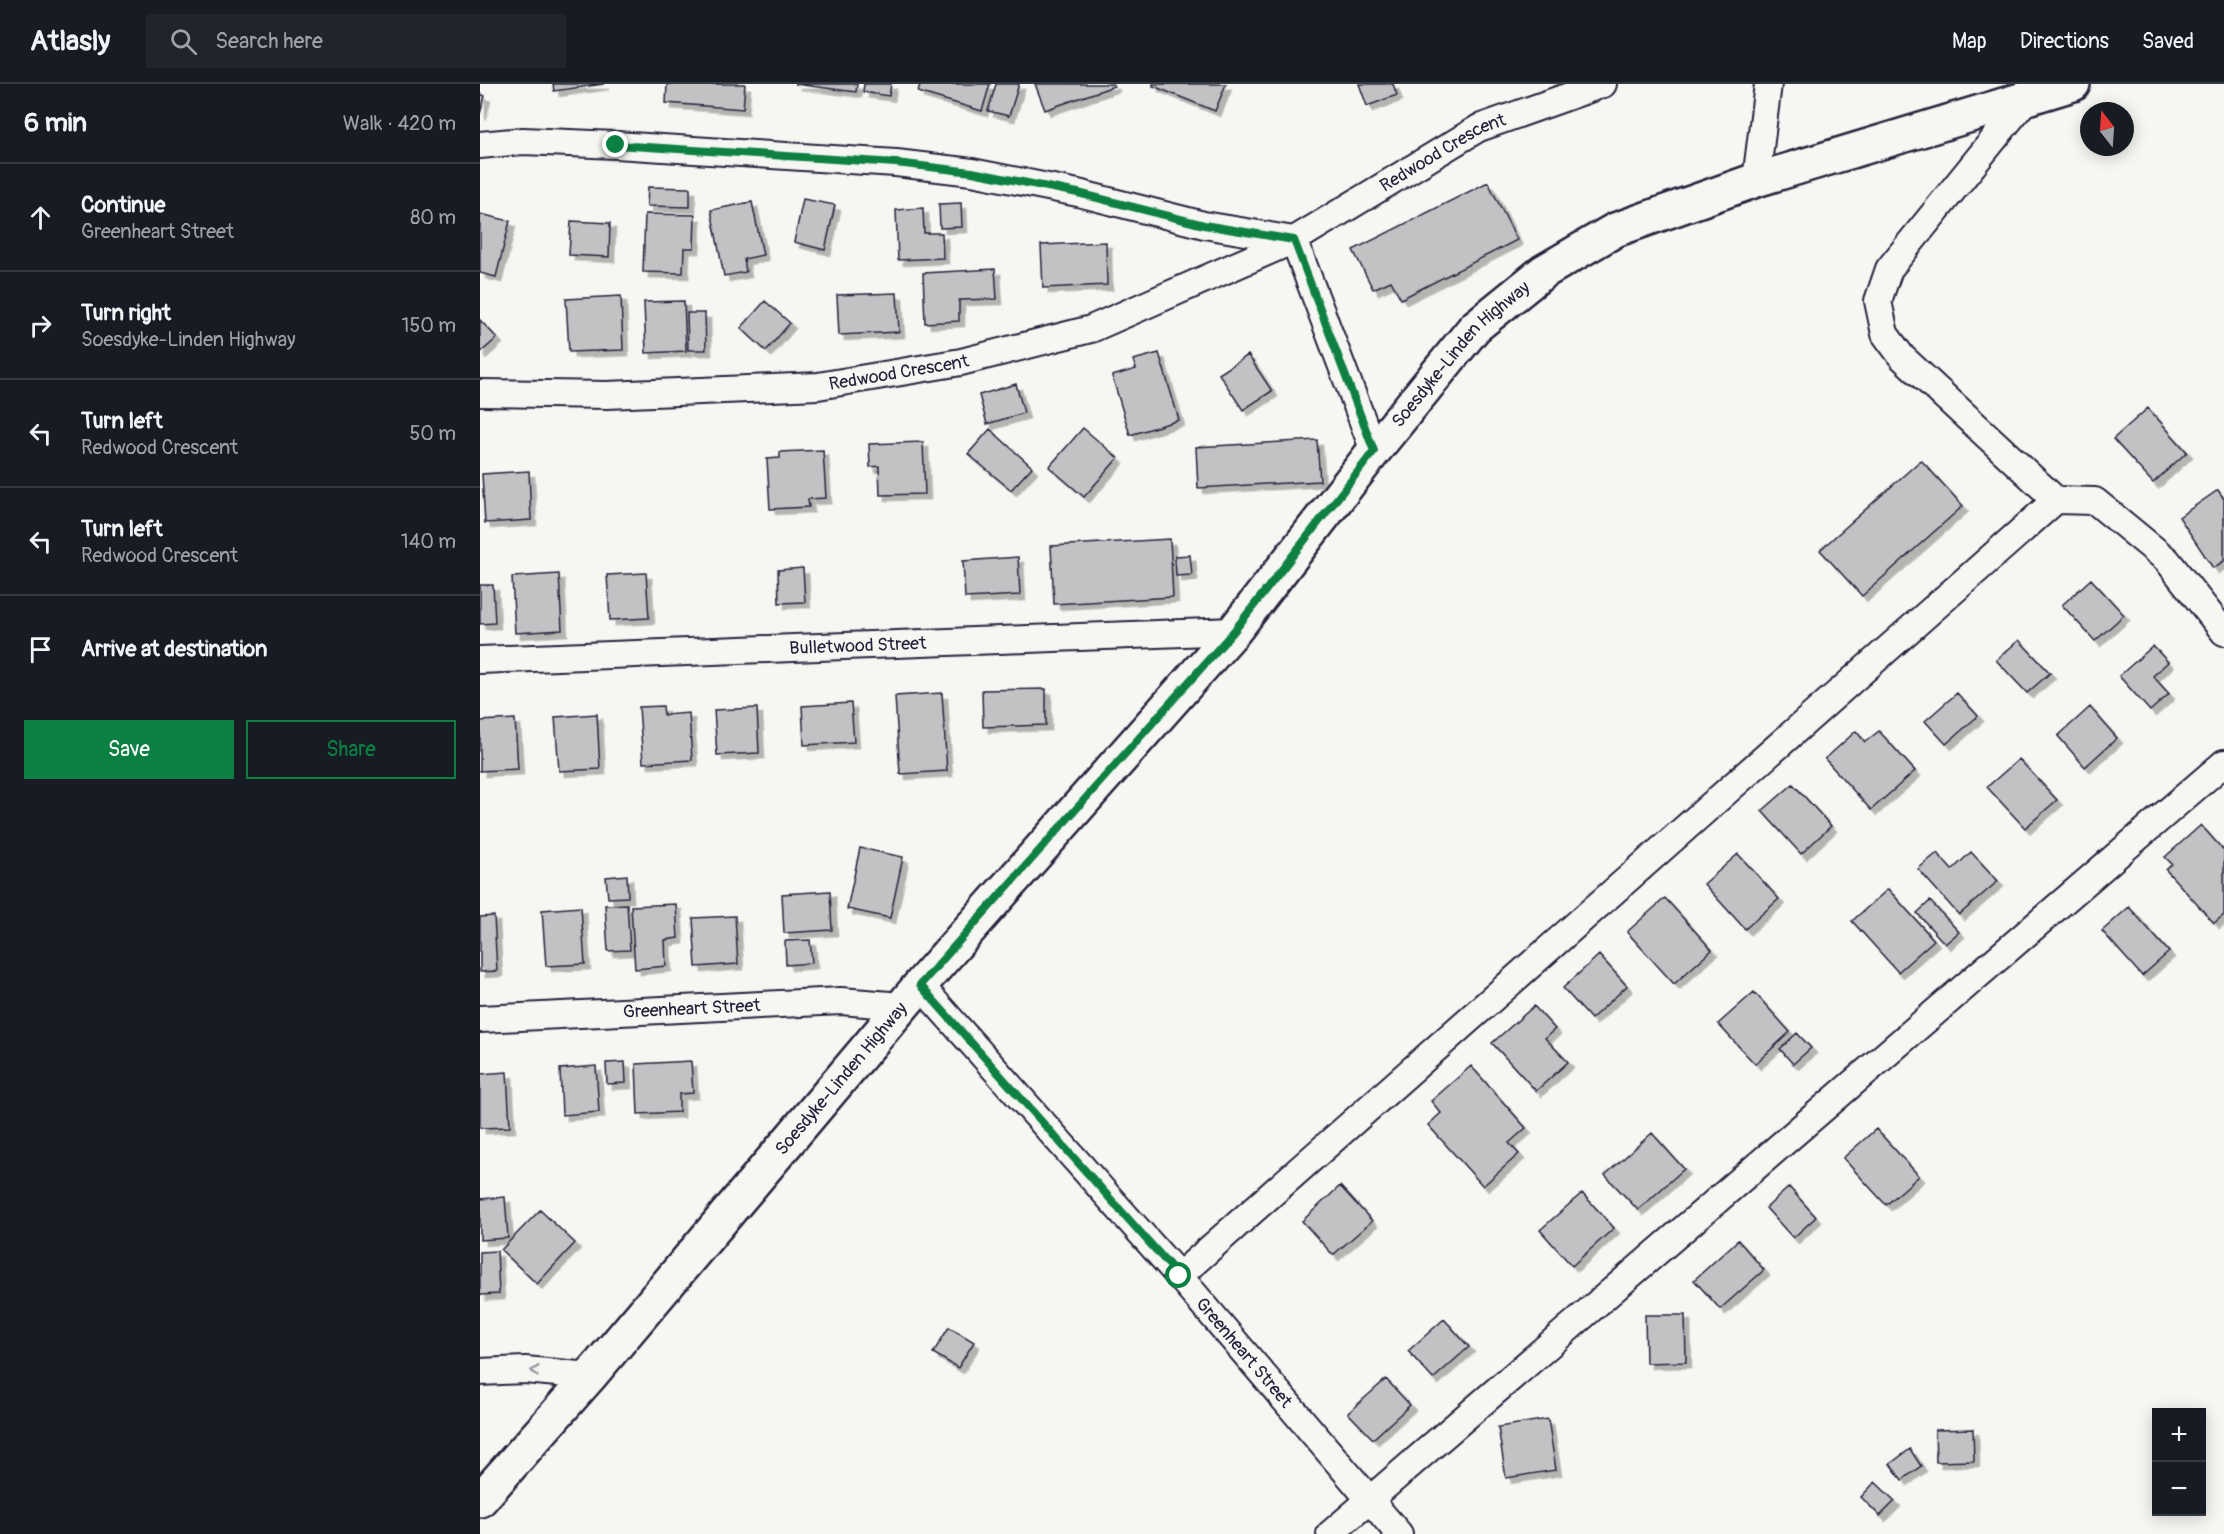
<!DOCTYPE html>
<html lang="en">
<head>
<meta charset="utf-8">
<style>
  body { margin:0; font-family:Pangolin,sans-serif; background:#20242c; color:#f1f3f6 }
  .controls { position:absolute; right:18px; bottom:18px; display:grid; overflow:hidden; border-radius:0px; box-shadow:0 3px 15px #0003 }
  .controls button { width:54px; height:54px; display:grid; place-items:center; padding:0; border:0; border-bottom:2px solid #363941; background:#171b24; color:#f1f3f6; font:30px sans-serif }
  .compass { position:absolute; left:1600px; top:18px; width:54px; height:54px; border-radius:50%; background:#171b24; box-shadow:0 3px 15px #0003; rotate:343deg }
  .stop { position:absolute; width:18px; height:18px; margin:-14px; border:4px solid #0b8043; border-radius:50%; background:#fff }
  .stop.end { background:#0b8043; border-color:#fff; box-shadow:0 2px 6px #0008 }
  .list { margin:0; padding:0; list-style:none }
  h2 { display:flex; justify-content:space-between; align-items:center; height:78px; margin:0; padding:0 24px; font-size:26px }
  h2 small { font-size:20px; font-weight:400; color:#9ea1a6 }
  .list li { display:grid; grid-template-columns:39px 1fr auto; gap:18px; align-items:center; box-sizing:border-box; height:108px; padding:0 24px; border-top:2px solid #363941 }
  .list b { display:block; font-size:22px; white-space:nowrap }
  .list p { margin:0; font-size:20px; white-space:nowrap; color:#9ea1a6 }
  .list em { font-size:20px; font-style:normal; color:#9ea1a6 }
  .actions { display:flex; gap:12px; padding:18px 24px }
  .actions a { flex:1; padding:14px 0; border:2px solid #0b8043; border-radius:0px; text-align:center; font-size:21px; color:#0b8043 }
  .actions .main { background:#0b8043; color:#fff }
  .icon { flex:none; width:33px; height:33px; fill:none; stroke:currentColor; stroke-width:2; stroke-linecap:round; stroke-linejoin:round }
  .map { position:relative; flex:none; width:1744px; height:1450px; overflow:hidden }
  header { display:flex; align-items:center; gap:36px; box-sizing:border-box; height:84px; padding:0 30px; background:#171b24; border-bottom:2px solid #363941 }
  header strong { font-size:28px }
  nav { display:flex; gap:33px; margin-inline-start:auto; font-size:21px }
  .search { width:420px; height:54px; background:#20242c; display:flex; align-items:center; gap:15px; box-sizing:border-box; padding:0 21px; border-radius:0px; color:#9ea1a6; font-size:22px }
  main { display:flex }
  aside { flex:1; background:#171b24 }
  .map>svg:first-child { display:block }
  .building { fill:#c2c2c4; stroke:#22223b; stroke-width:1.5; filter:url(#shadow) }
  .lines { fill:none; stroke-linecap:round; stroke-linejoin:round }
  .street-casing { stroke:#22223b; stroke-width:30 }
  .primary-casing { stroke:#22223b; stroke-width:38 }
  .street { stroke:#f6f6f2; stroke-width:26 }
  .primary { stroke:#f6f6f2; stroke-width:33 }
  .oneway { stroke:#9797a0 }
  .route { stroke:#0b8043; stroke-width:8 }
  .labels { text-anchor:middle; stroke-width:4.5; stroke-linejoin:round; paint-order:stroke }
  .street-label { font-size:18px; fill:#22223b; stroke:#f6f6f2 }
</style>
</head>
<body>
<header>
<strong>Atlasly</strong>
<div class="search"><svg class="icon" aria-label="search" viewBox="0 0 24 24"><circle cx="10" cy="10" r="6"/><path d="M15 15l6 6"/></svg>Search here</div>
<nav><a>Map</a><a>Directions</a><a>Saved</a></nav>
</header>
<main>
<aside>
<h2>6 min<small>Walk · 420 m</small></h2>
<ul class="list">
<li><svg class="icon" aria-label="ahead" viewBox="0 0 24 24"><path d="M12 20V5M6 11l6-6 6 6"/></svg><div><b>Continue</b><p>Greenheart Street</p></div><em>80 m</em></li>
<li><svg class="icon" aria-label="right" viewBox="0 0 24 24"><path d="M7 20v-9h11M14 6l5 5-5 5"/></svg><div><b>Turn right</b><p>Soesdyke-Linden Highway</p></div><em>150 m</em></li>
<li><svg class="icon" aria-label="left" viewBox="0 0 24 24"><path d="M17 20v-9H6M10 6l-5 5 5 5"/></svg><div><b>Turn left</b><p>Redwood Crescent</p></div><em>50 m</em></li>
<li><svg class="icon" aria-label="left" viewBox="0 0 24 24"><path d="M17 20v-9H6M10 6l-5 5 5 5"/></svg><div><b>Turn left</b><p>Redwood Crescent</p></div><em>140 m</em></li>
<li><svg class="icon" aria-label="arrive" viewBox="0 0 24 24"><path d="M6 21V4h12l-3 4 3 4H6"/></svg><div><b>Arrive at destination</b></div></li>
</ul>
<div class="actions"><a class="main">Save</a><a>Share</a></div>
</aside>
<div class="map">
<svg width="1744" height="1450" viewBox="0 0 1744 1450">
  <defs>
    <filter id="shadow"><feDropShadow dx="5.5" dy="5.5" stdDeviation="0" flood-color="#0004"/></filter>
  </defs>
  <rect width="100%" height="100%" fill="#f6f6f2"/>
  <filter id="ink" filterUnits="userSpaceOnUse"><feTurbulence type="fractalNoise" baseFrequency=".0167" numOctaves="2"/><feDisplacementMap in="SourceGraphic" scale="12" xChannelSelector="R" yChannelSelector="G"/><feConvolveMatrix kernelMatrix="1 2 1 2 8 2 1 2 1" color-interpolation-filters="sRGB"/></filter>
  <g filter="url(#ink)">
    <path class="building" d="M73 0H124L74 7Z
      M187 0H265L263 25 186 19Z
      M315 0H377L376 8Z
      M384 0H411L409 12 383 8Z
      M440 0H510L502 27 438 8Z
      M516 0H539L529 32 508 27Z
      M555 0H633L634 2 565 26Z
      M673 0H746L735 27 673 2Z
      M879 0H913L917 11 887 22Z
      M0 10 5 12 0 30Z
      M1008 98 1037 156 921 215 911 197 893 205 873 166Z
      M168 103 210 104V123L167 122Z
      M323 115 355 121 345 166 314 158Z
      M272 118 283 171 264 175 266 188 244 192 231 126Z
      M481 119 482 143 460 144 459 120Z
      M443 124 444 149H462L463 174 418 176 416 126Z
      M0 130 30 137 16 193 0 189Z
      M165 130 215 131 214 164H204L203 189 163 188Z
      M91 137 130 139 129 173 89 171Z
      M626 158 627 201 563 204 561 161Z
      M515 185 517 215 479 216V237L445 239 443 189Z
      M417 209 419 248 359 251 357 211Z
      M141 212 143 266 89 268 86 215Z
      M204 217 206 267 166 269 164 218Z
      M285 217 310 239 286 267 261 244Z
      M207 229H225L226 266H208Z
      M0 236 17 254 0 269Z
      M679 269 699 336 650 351 632 292 656 285 653 276Z
      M768 271 792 307 763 326 739 290Z
      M536 300 544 329 507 340 499 311Z
      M1668 324 1707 368 1673 399 1633 355Z
      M603 344 638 374 604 413 569 383Z
      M510 345 552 383 531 406 488 370Z
      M837 356 840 397 718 404 716 363Z
      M443 358 445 410 400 411 399 382 390 383 389 360Z
      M343 366 346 414 328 415 329 423 290 425 287 375 300 374V368Z
      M1441 376 1483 422 1382 512 1340 466Z
      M49 387 51 436 5 439 2 390Z
      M1738 406 1744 415V477L1733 484 1699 433Z
      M690 455 693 513 574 520 571 462Z
      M710 471 712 491 696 492 695 472Z
      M538 473 540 511 485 514 483 477Z
      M323 484 325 518 299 519 298 486Z
      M166 489 169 534 130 536 127 491Z
      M79 490 82 546 35 549 32 493Z
      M1611 495 1644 531 1615 557 1582 521Z
      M0 501H13L15 539 0 540Z
      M1539 556 1570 589 1547 609 1516 576Z
      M1673 562 1688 578 1673 592 1689 610 1670 627 1639 592Z
      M566 605V641L503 643 502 606Z
      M462 609 467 687 420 690 415 612Z
      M1477 609 1498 632 1466 660 1445 637Z
      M371 619 374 658 324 661 322 622Z
      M183 622 184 631 209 629 212 676 163 679 159 623Z
      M1610 623 1637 654 1605 683 1578 652Z
      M277 624 279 669 237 671 234 626Z
      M117 630 120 685 79 687 75 633Z
      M35 635 38 685 0 687V637Z
      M1376 647 1385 658 1399 647 1435 687 1391 726 1345 675Z
      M1539 675 1577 716 1545 744 1507 703Z
      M1313 700 1351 742 1321 770 1282 727Z
      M1721 741 1744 767V831L1734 839 1686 786 1692 780 1685 773Z
      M380 764 423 773 410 834 367 825Z
      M1491 768 1518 797 1479 831 1438 785 1457 769 1472 786Z
      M1258 770 1299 815 1265 845 1224 800Z
      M147 791 148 813 128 814 126 793Z
      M1408 805 1454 856 1418 888 1372 837Z
      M350 807 352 846 304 849 302 810Z
      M1185 814 1232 866 1194 900 1147 848Z
      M1450 817 1479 848 1465 860 1437 829Z
      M147 820 150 866 128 867 125 821Z
      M196 820 198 854 185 856 186 882 155 885 151 822Z
      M101 823 105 880 66 882 62 826Z
      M1649 823 1689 868 1662 892 1622 847Z
      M14 832 17 887 0 888V833Z
      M255 832 258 880 216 883 213 834Z
      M330 856 332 879 306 881 305 857Z
      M1119 871 1147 902 1111 935 1083 904Z
      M1274 908 1310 948 1275 980 1238 940Z
      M1054 922 1075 945 1065 954 1088 978 1056 1007 1012 959Z
      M1317 949 1331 964 1313 980 1300 965Z
      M211 977 213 1009 199 1010V1028L158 1030 156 980Z
      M145 978 146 999 127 1000 126 979Z
      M116 982 119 1028 82 1031 80 985Z
      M991 982 1046 1044 1029 1059 1039 1070 1003 1102 948 1041 961 1029 951 1017Z
      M27 988 30 1043 0 1044V990Z
      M1396 1045 1439 1092 1406 1121 1363 1074Z
      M1172 1049 1204 1085 1158 1126 1125 1091Z
      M860 1102 892 1137 853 1171 822 1137Z
      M1309 1103 1336 1133 1313 1154 1286 1124Z
      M1102 1109 1134 1144 1092 1182 1060 1146Z
      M25 1113 28 1154 0 1156V1115Z
      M60 1126 95 1159 57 1200 21 1166Z
      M1258 1156 1284 1186 1240 1225 1214 1196Z
      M17 1167 19 1210 0 1211V1168Z
      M1165 1231H1205L1206 1278 1166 1279Z
      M964 1235 989 1263 953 1295 928 1267Z
      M469 1243 494 1258 478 1284 453 1269Z
      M906 1295 930 1321 893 1355 868 1329Z
      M1068 1335 1076 1386 1026 1394 1018 1343Z
      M1493 1345 1494 1377 1456 1378 1455 1346Z
      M1430 1365 1441 1382 1422 1396 1410 1380Z
      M1395 1398 1415 1417 1400 1432 1381 1413Z"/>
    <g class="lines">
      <defs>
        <g id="street">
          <path d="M1548 13 1409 185 1398 217 1405 250 1422 273 1576 416"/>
          <path d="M0 61 43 57 136 61 416 79 492 88 598 109 724 141 814 156"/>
          <path d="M1276 96 1288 0"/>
          <path d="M814 156 894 367"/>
          <path id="s1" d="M0 309 127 311 338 302 481 278 611 245 814 156 999 44 1123 0"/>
          <path id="s2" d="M0 576 754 547"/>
          <path id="s3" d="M440 901 699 1192 919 1450"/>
          <path id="s4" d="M0 935 361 917 422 922"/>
          <path d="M699 1192 1576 416 1615 417 1687 476 1744 548"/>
          <path d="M0 1288 45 1286 110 1292"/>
          <path d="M850 1450 1744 679"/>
        </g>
        <g id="primary">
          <path id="s5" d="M0 1416 110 1292 440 901 754 547 894 367 995 243 1063 188 1135 146 1276 96 1593 0"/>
        </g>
      </defs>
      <use href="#street" class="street-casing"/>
      <use href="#primary" class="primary-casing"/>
      <use href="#street" class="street"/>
      <use href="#primary" class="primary"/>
    </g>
    <defs><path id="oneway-chevron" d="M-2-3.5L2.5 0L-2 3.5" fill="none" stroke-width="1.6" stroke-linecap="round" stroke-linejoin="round" transform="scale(1.5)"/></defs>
    <use class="oneway" href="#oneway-chevron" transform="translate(55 1287) rotate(-175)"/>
  </g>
  <g class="lines" filter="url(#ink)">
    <path class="route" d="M136 61 416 79 492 88 598 109 724 141 814 156 894 367 754 547 440 901 699 1192"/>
  </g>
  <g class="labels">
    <g class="street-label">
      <text dy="6" stroke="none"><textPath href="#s1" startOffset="1012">Redwood Crescent</textPath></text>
      <text dy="6" stroke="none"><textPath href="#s5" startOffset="1509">Soesdyke-Linden Highway</textPath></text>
      <text dy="6" stroke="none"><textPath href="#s1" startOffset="420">Redwood Crescent</textPath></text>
      <text dy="6" stroke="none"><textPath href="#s2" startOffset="378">Bulletwood Street</textPath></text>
      <text dy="6" stroke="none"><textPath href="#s4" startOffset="212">Greenheart Street</textPath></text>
      <text dy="6" stroke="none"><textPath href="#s5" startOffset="555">Soesdyke-Linden Highway</textPath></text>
      <text dy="6" stroke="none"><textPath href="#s3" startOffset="490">Greenheart Street</textPath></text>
    </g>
  </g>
</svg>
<div class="controls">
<button>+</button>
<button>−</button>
</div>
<svg class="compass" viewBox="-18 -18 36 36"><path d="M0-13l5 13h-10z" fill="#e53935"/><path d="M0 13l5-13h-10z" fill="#9ea1a6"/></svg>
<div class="stop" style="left:699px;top:1192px"></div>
<div class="stop end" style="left:136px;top:61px"></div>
</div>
</main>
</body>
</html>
